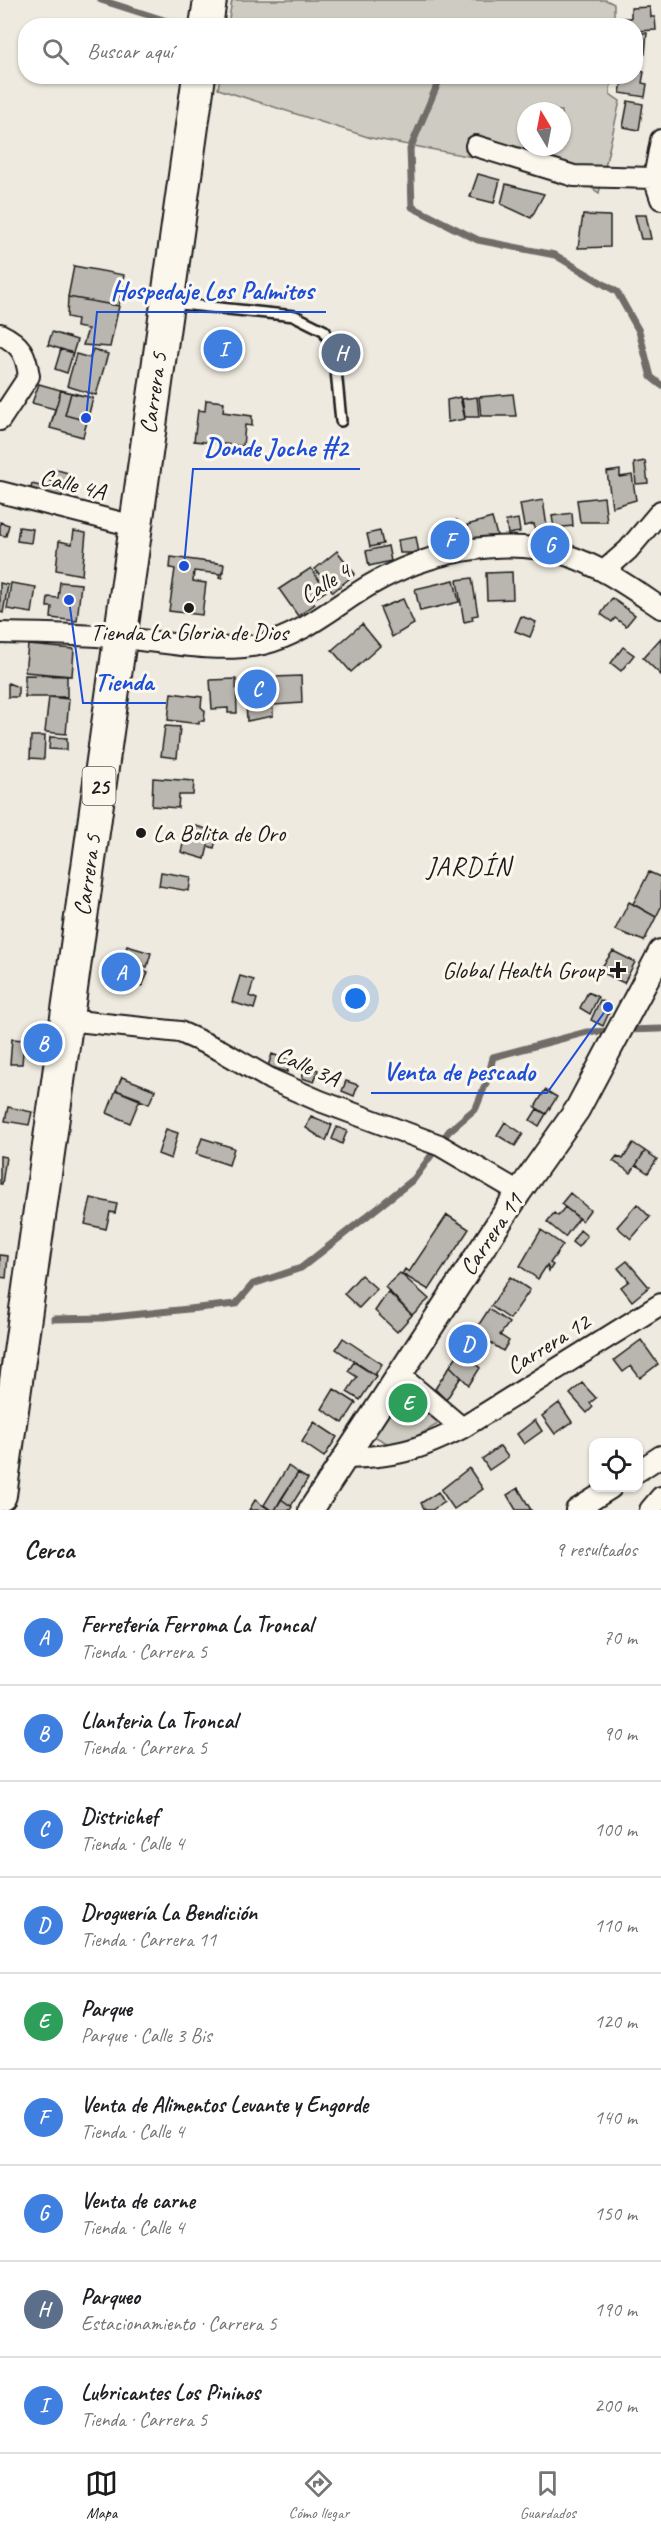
<!DOCTYPE html>
<html lang="es">
<head>
<meta charset="utf-8">
<style>
  body { margin:0; font-family:Caveat,sans-serif; background:#f2f2f2; color:#202124 }
  .controls { position:absolute; right:18px; bottom:18px; display:grid; overflow:hidden; border-radius:12px; box-shadow:0 2px 4px #0004 }
  .controls button { width:54px; height:54px; display:grid; place-items:center; padding:0; border:0; border-bottom:2px solid #e0e0e0; background:#fff; color:#202124; font:30px sans-serif }
  .compass { position:absolute; left:517px; top:102px; width:54px; height:54px; border-radius:50%; background:#fff; box-shadow:0 2px 4px #0004; rotate:350deg }
  .you { position:absolute; left:356px; top:999px; width:21px; height:21px; margin:-15px; border:4px solid #fff; border-radius:50%; background:#1a73e8; box-shadow:0 0 0 9px #1a73e833 }
  .badge { display:grid; place-items:center; width:39px; height:39px; border-radius:50%; background:#1c1c1c; color:#fff; font-size:20px; font-weight:700 }
  .pin { position:absolute; translate:-50% -50%; border:3px solid #fff; box-shadow:0 2px 6px #0006 }
  .list { margin:0; padding:0; list-style:none }
  h2 { display:flex; justify-content:space-between; align-items:center; height:78px; margin:0; padding:0 24px; font-size:26px }
  h2 small { font-size:20px; font-weight:400; color:#757577 }
  .list li { display:grid; grid-template-columns:39px 1fr auto; gap:18px; align-items:center; box-sizing:border-box; height:96px; padding:0 24px; border-top:2px solid #e0e0e0 }
  .list b { display:block; font-size:22px; white-space:nowrap }
  .list p { margin:0; font-size:20px; white-space:nowrap; color:#757577 }
  .list em { font-size:20px; font-style:normal; color:#757577 }
  .icon { flex:none; width:33px; height:33px; fill:none; stroke:currentColor; stroke-width:2; stroke-linecap:round; stroke-linejoin:round }
  .map { position:relative; flex:none; width:661px; height:1510px; overflow:hidden }
  .search { position:absolute; background:#fff; box-shadow:0 2px 4px #0004; left:18px; right:18px; top:18px; height:66px; display:flex; align-items:center; gap:15px; box-sizing:border-box; padding:0 21px; border-radius:24px; color:#757577; font-size:22px }
  .sheet { height:942px; background:#fff }
  nav { display:flex; justify-content:space-around; align-items:center; box-sizing:border-box; height:84px; border-top:2px solid #e0e0e0; background:#fff; font-size:16px; color:#757577 }
  nav a { display:grid; justify-items:center; gap:3px }
  nav .on { color:#1c1c1c }
  .map>svg:first-child { display:block }
  .green { fill:#ceccc2; stroke:#75746f; stroke-width:1.5; fill-rule:evenodd }
  .lines { fill:none; stroke-linecap:round; stroke-linejoin:round }
  .stream { stroke:#6f6d69; stroke-width:7 }
  .building { fill:#b9b6af; stroke:#1c1c1c; stroke-width:1.5 }
  .service-casing { stroke:#1c1c1c; stroke-width:14 }
  .minor-casing { stroke:#1c1c1c; stroke-width:24 }
  .tertiary-casing { stroke:#1c1c1c; stroke-width:28 }
  .trunk-casing { stroke:#1c1c1c; stroke-width:36 }
  .service { stroke:#fbf7ec; stroke-width:9 }
  .minor { stroke:#fbf7ec; stroke-width:20 }
  .tertiary { stroke:#fbf7ec; stroke-width:24 }
  .trunk { stroke:#fbf7ec; stroke-width:32 }
  .poi-dot { fill:#1c1c1c; stroke:#fbf7ec; stroke-width:2 }
  .labels { text-anchor:middle; stroke-width:6; stroke-linejoin:round; paint-order:stroke }
  .shield { fill:#fbf7ec; stroke:#5f5e5a; stroke-width:1.5 }
  .shield-label { font-size:22px; font-weight:bold; fill:#1c1c1c }
  .street-label { font-size:24px; fill:#1c1c1c; stroke:#fbf7ec }
  .poi-label { font-size:24px; fill:#1c1c1c; stroke:#fbf7ec }
  .neighbourhood-label { font-size:26px; letter-spacing:1.5px; fill:#1c1c1c; stroke:#fbf7ec }
  .leader { fill:none; stroke:#1d4ed8; stroke-width:2 }
  .callout-dot { fill:#1d4ed8; stroke:#fbf7ec; stroke-width:2 }
  .callout-label { font-size:26px; text-anchor:middle; font-weight:bold; fill:#1d4ed8; stroke:#fbf7ec; stroke-width:6; stroke-linejoin:round; paint-order:stroke }
</style>
</head>
<body>
<div class="map">
<svg width="661" height="1510" viewBox="0 0 661 1510">
  <rect width="100%" height="100%" fill="#eeeadf"/>
  <filter id="ink" filterUnits="userSpaceOnUse"><feTurbulence type="fractalNoise" baseFrequency=".0167" numOctaves="2"/><feDisplacementMap in="SourceGraphic" scale="12" xChannelSelector="R" yChannelSelector="G"/><feConvolveMatrix kernelMatrix="1 2 1 2 8 2 1 2 1" color-interpolation-filters="sRGB"/></filter>
  <g filter="url(#ink)">
    <path class="green" d="M232 0H606L614 4V25H228Z
      M220 76H611L610 94 620 101 599 193 574 176 371 138 218 89ZM526 111H562V147H526Z
      M404 1386 445 1420 396 1448 370 1434Z"/>
    <g class="lines">
      <path class="stream" d="M101 0 170 22
        M441 76 410 149 412 207 478 240 555 255 617 292 639 331 651 377 661 385
        M625 1030 661 1029
        M54 1319 103 1318 236 1304 253 1284 301 1268 414 1179 449 1131 476 1108 488 1078 493 1057 587 1032 614 1031"/>
    </g>
    <path class="building" d="M650 7 651 17H655L656 30 636 31V26H624V18H631V8Z
      M636 33H647L645 54H636Z
      M636 70 644 72 642 83 647 84 645 97 620 93 623 76H636Z
      M628 101 643 104 639 130 623 127Z
      M478 174 500 180 494 203 470 197Z
      M506 184 544 194 531 218 501 204Z
      M583 215 610 216V247L578 248Z
      M635 215H646L651 239H641Z
      M74 266 124 275 119 306 68 297Z
      M68 297 119 306 110 347 83 345 88 329 76 327 77 319 67 317Z
      M52 332 77 340 73 353 48 345Z
      M61 349 73 353 67 373 55 369Z
      M93 349 108 354 96 395 67 386 76 354 90 358Z
      M39 384 71 393 65 415 87 421 83 437 50 428 55 409 32 403Z
      M61 390 93 398 83 437 50 428Z
      M71 393 93 398 87 421 65 415Z
      M513 394 516 416H481L479 397Z
      M460 397 465 419 448 422 447 400Z
      M477 397 479 417H465L462 399Z
      M206 400 224 402 223 412 252 416V426L245 425 243 446 194 441 198 410 205 411Z
      M645 461 648 483 636 484 634 463Z
      M54 469 68 473 61 500 46 496Z
      M620 470V477L632 475 636 500 612 507 607 472Z
      M32 484 48 488 44 501 29 497Z
      M604 497 607 522H580L577 500Z
      M543 500 547 527 535 529 534 524 524 526 520 504Z
      M572 513 573 526 554 528 552 516Z
      M492 518 498 539 473 546 467 525Z
      M518 519 520 532 508 534 506 521Z
      M457 520 462 549 439 553 436 534 448 533 446 522Z
      M0 522 9 525 6 536 0 535Z
      M19 527 33 529 31 543 17 541Z
      M74 531 86 533 82 575 56 570 59 541 72 544Z
      M380 531 383 544 370 547 367 534Z
      M416 537 419 553H400L398 540Z
      M388 546 391 561 369 566 366 551Z
      M337 551 355 574 333 592 315 569Z
      M171 557 224 564 222 578 219 577 220 574 194 571 193 581 206 583 202 615 169 611 175 569 170 568Z
      M311 568 326 591 312 600 315 604 298 616 279 589Z
      M512 572 513 599 487 600 486 573Z
      M472 578 478 615 472 616 473 620 464 622 457 580Z
      M454 580 459 602 420 611 415 589Z
      M60 582 81 584 77 621 51 618 52 607H47L48 597 58 598Z
      M0 583 8 585 3 613 0 612Z
      M11 583 36 587 32 613 7 609Z
      M612 598 635 615 626 626 615 618 612 622 601 614Z
      M403 599 414 624 392 637 380 608Z
      M521 616 536 622 530 637 515 631Z
      M362 624 380 646 351 672 332 650Z
      M661 638V675L643 658Z
      M28 645 74 649 72 676 25 672Z
      M623 647 634 655 621 671 611 663Z
      M25 675 67 676V697H25Z
      M301 676 302 703 274 705V677Z
      M272 678 273 716 247 721 245 679Z
      M236 679 237 713H228V708L212 709 210 680Z
      M8 683 18 687V697H8Z
      M171 693 202 697 201 707 205 711 204 721H199V724L168 720Z
      M49 697 69 699 66 734 45 732Z
      M165 726 180 727 177 758 161 756Z
      M31 736H45L44 759 30 758Z
      M50 737 67 738V750L49 749Z
      M153 778 194 781 193 795H179L178 808 152 806Z
      M188 824 218 832 214 848 208 846 205 859 181 852Z
      M161 872 191 877 189 891 159 886Z
      M649 872 660 877 661 875V907L656 917 633 904Z
      M629 902 656 917 644 941 615 930Z
      M127 946 151 953 147 967 123 960Z
      M613 951 635 962 624 983 599 971Z
      M122 961 148 973 142 986 117 974Z
      M240 976 254 980 249 996 257 999 254 1009 232 1002Z
      M588 992 598 997 590 1014 580 1008Z
      M600 1000 612 1006 603 1026 591 1020Z
      M12 1039 24 1040 22 1064H10Z
      M272 1054 291 1061 287 1072 268 1066Z
      M306 1066 318 1070 314 1082 302 1078Z
      M122 1077 155 1090 149 1104 116 1090Z
      M346 1081 358 1085 354 1096 342 1091Z
      M116 1090 140 1099 130 1123 107 1113Z
      M545 1090 557 1097 546 1114 535 1107Z
      M8 1107 32 1112 29 1125 5 1121Z
      M537 1109 546 1114 539 1126 530 1120Z
      M311 1116 332 1125 326 1141 306 1128Z
      M505 1122 523 1134 515 1146 497 1135Z
      M337 1127 347 1131 342 1144 332 1139Z
      M166 1129 178 1133 171 1159 158 1154Z
      M202 1138 234 1148 229 1165 196 1154Z
      M633 1143 645 1151 631 1173 613 1161 617 1156 623 1159Z
      M645 1151 657 1159 648 1173 636 1165Z
      M0 1156 6 1157 2 1184H0Z
      M570 1193 590 1210 582 1221 561 1204Z
      M91 1198 117 1204 115 1213 110 1212 106 1229 85 1224Z
      M637 1204 650 1217 631 1239 617 1227Z
      M565 1207 579 1218 565 1237 547 1222 554 1213 558 1216Z
      M447 1215 469 1229 429 1290 402 1274 405 1269 409 1272Z
      M541 1230 563 1245 550 1263 553 1265 549 1271 547 1265 538 1279 520 1266Z
      M580 1230 587 1236 578 1247 572 1242Z
      M0 1255 8 1256 6 1278 0 1277Z
      M627 1261 649 1287 632 1301 621 1287 629 1281 618 1268Z
      M400 1273 429 1299 412 1315 385 1287Z
      M361 1275 377 1289 359 1308 344 1294Z
      M510 1277 530 1290 510 1319 491 1306Z
      M388 1292 412 1315 397 1332 375 1311Z
      M489 1309 509 1323 500 1335 509 1341 503 1351 474 1332Z
      M470 1336 482 1346 472 1361 480 1368 469 1385 450 1366Z
      M343 1338 382 1364 375 1375 336 1349Z
      M641 1340 658 1364 640 1378 631 1366 623 1372 614 1360Z
      M354 1362 376 1376 360 1400 347 1392 357 1377 348 1371Z
      M450 1366 461 1377 446 1400 435 1389Z
      M582 1383 596 1398 590 1403 593 1407 587 1413 570 1394Z
      M334 1389 356 1403 343 1423 322 1409Z
      M559 1403 572 1422 555 1434 542 1416Z
      M535 1420 542 1431 524 1444 517 1434Z
      M314 1422 337 1437 324 1457 302 1442Z
      M500 1446 508 1457 489 1470 482 1459Z
      M288 1466 298 1473 275 1510H271L264 1505Z
      M469 1468 483 1489 454 1509 441 1490Z
      M298 1473 308 1479 291 1506 281 1499Z
      M518 1488 531 1510H516L507 1495Z
      M438 1492 444 1502 432 1510H425L421 1503Z
      M281 1499 292 1507 290 1510H275Z
      M255 1500 270 1510H249Z"/>
    <g class="lines">
      <defs>
        <path id="service" d="M171 303 295 316 325 331 335 360 341 421"/>
        <path id="minor" d="M661 140 654 178 661 199
          M476 146 574 176 654 178
          M0 334C21 344 26 354 29 376L0 420
          M0 492 134 526
          M604 571 628 550 661 511
          M0 633C41 634 82 634 122 638 167 642 218 654 263 644 301 636 336 605 370 585 425 553 503 535 566 555 601 566 631 588 661 608
          M67 1020 180 1032 220 1050 272 1080 320 1101 439 1145 519 1192
          M398 1374 462 1428
          M343 1458C394 1457 417 1451 462 1428L661 1304
          M638 1471 661 1456
          M576 1510 611 1488
          M650 1510 661 1497"/>
        <path id="tertiary" d="M311 1510 519 1192 577 1110 661 952"/>
        <path id="trunk" d="M206 26 210 0
          M0 1495 199 76"/>
      </defs>
      <use href="#service" class="service-casing"/>
      <use href="#minor" class="minor-casing"/>
      <use href="#tertiary" class="tertiary-casing"/>
      <use href="#trunk" class="trunk-casing"/>
      <use href="#service" class="service"/>
      <use href="#minor" class="minor"/>
      <use href="#tertiary" class="tertiary"/>
      <use href="#trunk" class="trunk"/>
    </g>
  </g>
  <g class="poi-dot">
    <circle cx="189" cy="608" r="6"/>
    <circle cx="141" cy="833" r="6"/>
    <path d="M615 961h6v6h6v6h-6v6h-6v-6h-6v-6h6z"/>
  </g>
  <g class="labels">
    <rect class="shield" x="82.5" y="767" width="33" height="38" rx="4.5"/>
    <g class="shield-label">
      <text x="99" y="794">25</text>
    </g>
    <g class="street-label">
      <text transform="translate(153 393) rotate(-82)" y="8">Carrera 5</text>
      <text transform="translate(73 484) rotate(14)" y="8">Calle 4A</text>
      <text transform="translate(325 583) rotate(-32)" y="8">Calle 4</text>
      <text transform="translate(87 875) rotate(-82)" y="8">Carrera 5</text>
      <text transform="translate(308 1066) rotate(24)" y="8">Calle 3A</text>
      <text transform="translate(491 1234) rotate(-56)" y="8">Carrera 11</text>
      <text transform="translate(548 1344) rotate(-32)" y="8">Carrera 12</text>
    </g>
    <g class="poi-label">
      <text x="189" y="640">Tienda La Gloria de Dios</text>
      <text x="153" y="841" text-anchor="start">La Bolita de Oro</text>
      <text x="604" y="978" text-anchor="end">Global Health Group</text>
    </g>
    <g class="neighbourhood-label">
      <text x="469" y="875">JARDÍN</text>
    </g>
  </g>
  <path class="leader" d="M86 418L97 312H326M184 566L193 469H360M69 600L83 703H166M608 1007L547 1093H371"/>
  <g class="callout-dot">
    <circle cx="86" cy="418" r="6"/>
    <circle cx="184" cy="566" r="6"/>
    <circle cx="69" cy="600" r="6"/>
    <circle cx="608" cy="1007" r="6"/>
  </g>
  <g class="callout-label">
    <text x="212" y="299">Hospedaje Los Palmitos</text>
    <text x="276" y="456">Donde Joche #2</text>
    <text x="124" y="690">Tienda</text>
    <text x="459" y="1080">Venta de pescado</text>
  </g>
</svg>
<div class="controls">
<button><svg class="icon" aria-label="locate" viewBox="0 0 24 24"><circle cx="12" cy="12" r="6"/><path d="M12 2v4M12 18v4M2 12h4M18 12h4"/></svg></button>
</div>
<svg class="compass" viewBox="-18 -18 36 36"><path d="M0-13l5 13h-10z" fill="#e53935"/><path d="M0 13l5-13h-10z" fill="#757577"/></svg>
<div class="you"></div>
<div class="pin badge" style="left:121px;top:972px;background:#3f7fe0">A</div>
<div class="pin badge" style="left:43px;top:1043px;background:#3f7fe0">B</div>
<div class="pin badge" style="left:257px;top:689px;background:#3f7fe0">C</div>
<div class="pin badge" style="left:468px;top:1344px;background:#3f7fe0">D</div>
<div class="pin badge" style="left:408px;top:1403px;background:#2e9e5b">E</div>
<div class="pin badge" style="left:450px;top:540px;background:#3f7fe0">F</div>
<div class="pin badge" style="left:550px;top:545px;background:#3f7fe0">G</div>
<div class="pin badge" style="left:341px;top:353px;background:#5c6f8a">H</div>
<div class="pin badge" style="left:223px;top:349px;background:#3f7fe0">I</div>
<div class="search"><svg class="icon" aria-label="search" viewBox="0 0 24 24"><circle cx="10" cy="10" r="6"/><path d="M15 15l6 6"/></svg>Buscar aquí</div>
</div>
<section class="sheet">
<h2>Cerca<small>9 resultados</small></h2>
<ul class="list">
<li><span class="badge" style="background:#3f7fe0">A</span><div><b>Ferretería Ferroma La Troncal</b><p>Tienda · Carrera 5</p></div><em>70 m</em></li>
<li><span class="badge" style="background:#3f7fe0">B</span><div><b>Llanteria La Troncal</b><p>Tienda · Carrera 5</p></div><em>90 m</em></li>
<li><span class="badge" style="background:#3f7fe0">C</span><div><b>Districhef</b><p>Tienda · Calle 4</p></div><em>100 m</em></li>
<li><span class="badge" style="background:#3f7fe0">D</span><div><b>Droguería La Bendición</b><p>Tienda · Carrera 11</p></div><em>110 m</em></li>
<li><span class="badge" style="background:#2e9e5b">E</span><div><b>Parque</b><p>Parque · Calle 3 Bis</p></div><em>120 m</em></li>
<li><span class="badge" style="background:#3f7fe0">F</span><div><b>Venta de Alimentos Levante y Engorde</b><p>Tienda · Calle 4</p></div><em>140 m</em></li>
<li><span class="badge" style="background:#3f7fe0">G</span><div><b>Venta de carne</b><p>Tienda · Calle 4</p></div><em>150 m</em></li>
<li><span class="badge" style="background:#5c6f8a">H</span><div><b>Parqueo</b><p>Estacionamiento · Carrera 5</p></div><em>190 m</em></li>
<li><span class="badge" style="background:#3f7fe0">I</span><div><b>Lubricantes Los Pininos</b><p>Tienda · Carrera 5</p></div><em>200 m</em></li>
</ul>
</section>
<nav>
<a class="on"><svg class="icon" aria-label="map" viewBox="0 0 24 24"><path d="M3 6l6-2 6 2 6-2v14l-6 2-6-2-6 2zM9 4v14M15 6v14"/></svg>Mapa</a>
<a><svg class="icon" aria-label="directions" viewBox="0 0 24 24"><path d="M12 3l9 9-9 9-9-9zM9 14v-3h6M13 9l2 2-2 2"/></svg>Cómo llegar</a>
<a><svg class="icon" aria-label="saved" viewBox="0 0 24 24"><path d="M7 4h10v16l-5-4-5 4z"/></svg>Guardados</a>
</nav>
</body>
</html>
